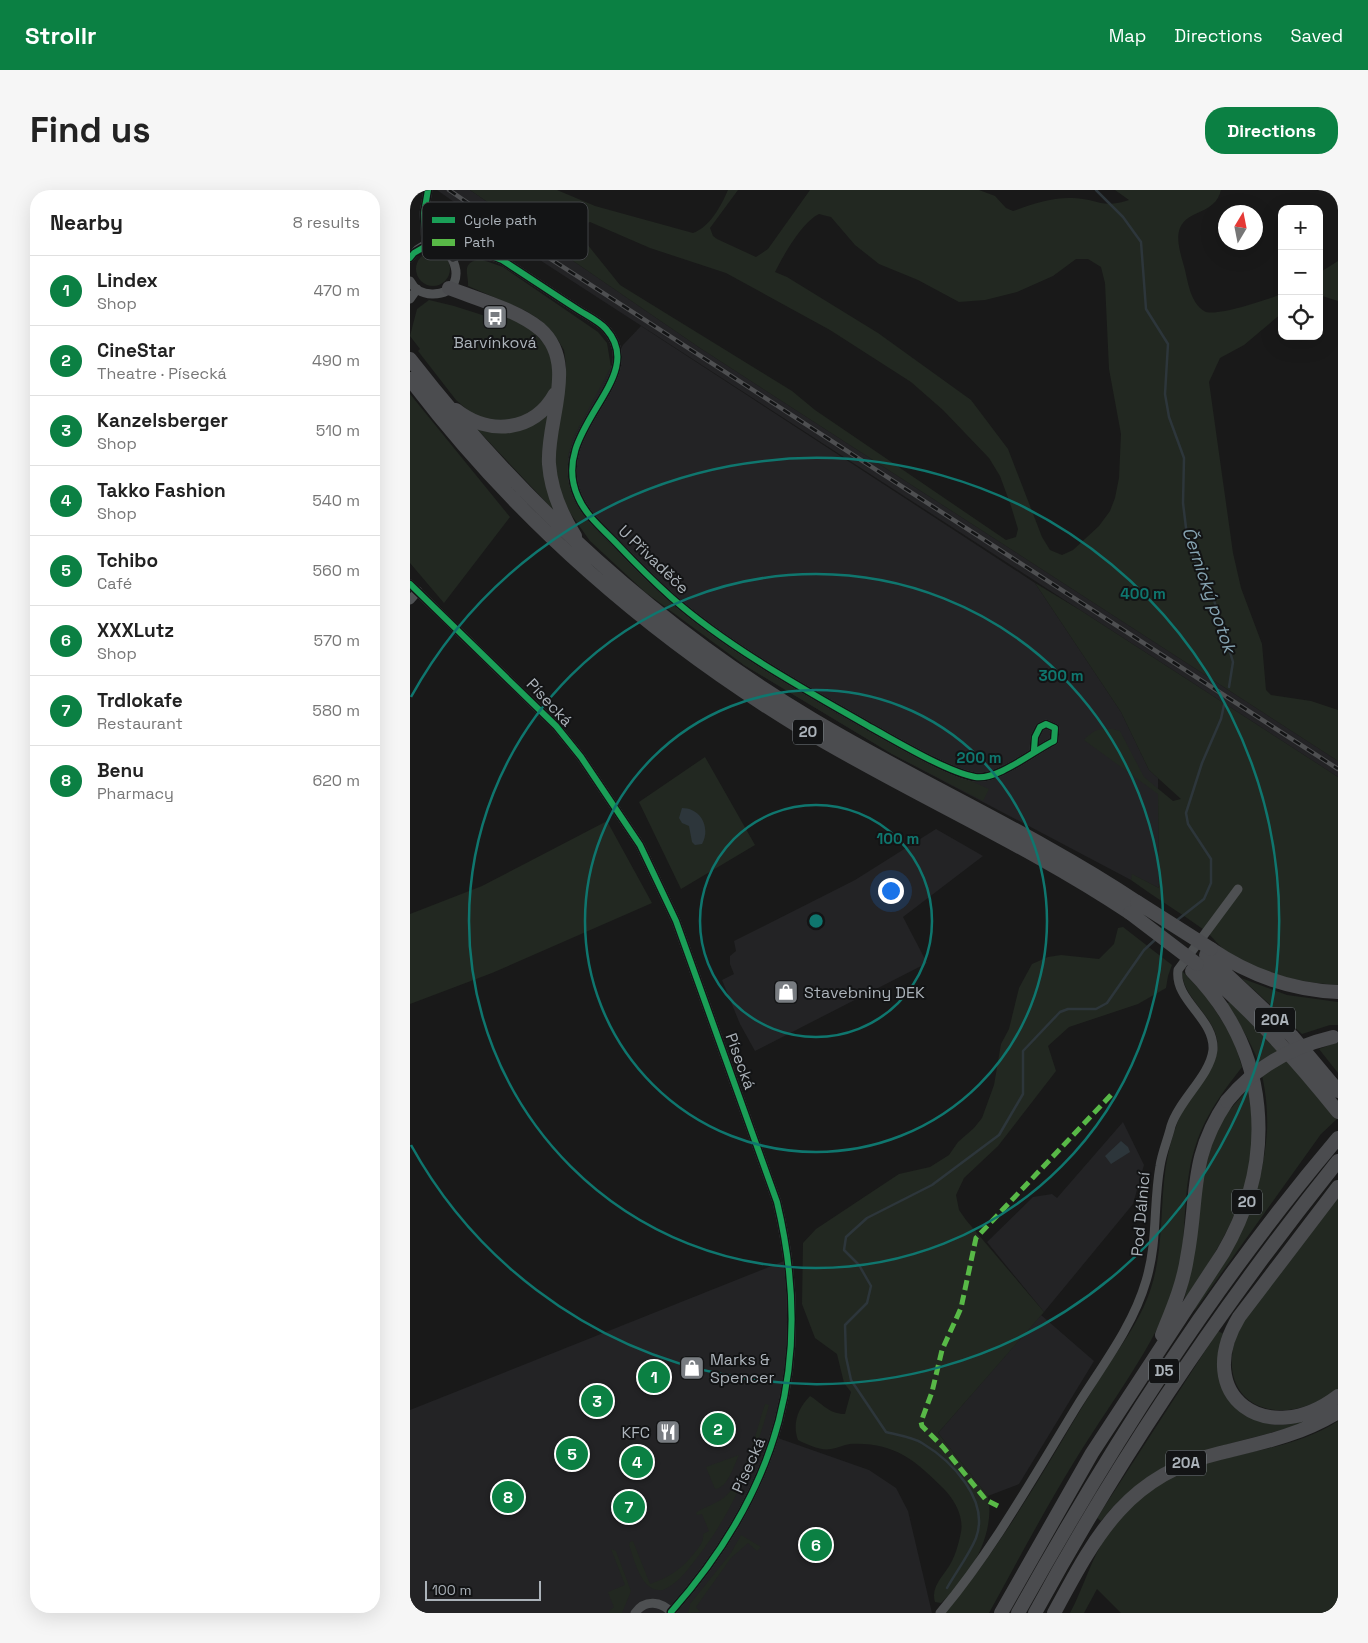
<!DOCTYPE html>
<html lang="en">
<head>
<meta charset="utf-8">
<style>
  body { margin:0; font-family:"Space Grotesk",sans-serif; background:#f6f6f6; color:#222 }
  .controls { position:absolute; right:15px; top:15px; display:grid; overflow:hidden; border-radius:10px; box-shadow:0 5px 20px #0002 }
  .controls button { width:45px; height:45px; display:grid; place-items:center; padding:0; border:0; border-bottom:1px solid #e0e0e0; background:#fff; color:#222; font:25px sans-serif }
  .compass { position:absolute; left:808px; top:15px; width:45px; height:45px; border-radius:50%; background:#fff; box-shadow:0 5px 20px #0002; rotate:10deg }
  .scale { position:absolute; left:15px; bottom:12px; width:116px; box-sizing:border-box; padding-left:5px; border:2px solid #abb2b9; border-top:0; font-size:14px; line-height:18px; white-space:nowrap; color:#abb2b9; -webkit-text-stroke:4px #131415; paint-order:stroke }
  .you { position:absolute; left:480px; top:700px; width:18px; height:18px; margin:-12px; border:4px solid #fff; border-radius:50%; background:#1a73e8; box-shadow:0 0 0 8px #1a73e833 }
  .badge { display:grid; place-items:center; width:32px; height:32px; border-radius:50%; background:#0b8043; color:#fff; font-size:16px; font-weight:700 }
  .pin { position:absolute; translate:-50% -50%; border:2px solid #fff; box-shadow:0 1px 5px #0006 }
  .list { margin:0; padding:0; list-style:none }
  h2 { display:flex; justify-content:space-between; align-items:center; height:65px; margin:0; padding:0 20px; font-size:21px }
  h2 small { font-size:16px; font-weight:400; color:#767676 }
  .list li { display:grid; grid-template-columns:32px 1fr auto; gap:15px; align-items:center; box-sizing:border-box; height:70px; padding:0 20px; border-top:1px solid #e0e0e0 }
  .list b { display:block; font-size:19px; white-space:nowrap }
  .list p { margin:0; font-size:16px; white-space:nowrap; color:#767676 }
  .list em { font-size:16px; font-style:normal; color:#767676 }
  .icon { flex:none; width:28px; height:28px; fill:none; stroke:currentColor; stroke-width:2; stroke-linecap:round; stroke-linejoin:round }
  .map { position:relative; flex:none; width:928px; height:1423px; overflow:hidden; border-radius:20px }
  header { display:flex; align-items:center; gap:30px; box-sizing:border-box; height:70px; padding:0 25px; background:#0b8043; color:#fff }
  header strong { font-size:24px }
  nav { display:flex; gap:28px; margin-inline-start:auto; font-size:18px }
  .intro { display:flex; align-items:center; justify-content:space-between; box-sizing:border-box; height:120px; padding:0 30px }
  h1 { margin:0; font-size:35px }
  .button { padding:12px 22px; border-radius:20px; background:#0b8043; color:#fff; font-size:18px; font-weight:700 }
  main { display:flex; gap:30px; padding:0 30px }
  aside { flex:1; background:#fff; border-radius:20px; box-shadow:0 5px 20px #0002 }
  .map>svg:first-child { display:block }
  .built { fill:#232325 }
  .green { fill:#222821; fill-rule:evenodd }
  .water { fill:#2d363b }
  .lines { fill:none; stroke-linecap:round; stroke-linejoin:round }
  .stream { stroke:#2d363b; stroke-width:2.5 }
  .minor { stroke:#4e5052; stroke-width:9 }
  .highway { stroke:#4b4c4f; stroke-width:14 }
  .rail-casing { stroke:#4e4f51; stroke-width:4.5 }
  .rail { stroke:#131415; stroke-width:2.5; stroke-dasharray:8; stroke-linecap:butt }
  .highway-bridge { stroke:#4b4c4f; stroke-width:14 }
  .quiet { stroke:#58b947; stroke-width:5; stroke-dasharray:10 5; stroke-linecap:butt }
  .cycleway-casing { stroke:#131415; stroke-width:9 }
  .cycleway { stroke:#1a9f57; stroke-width:6 }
  .ring { fill:none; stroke:#0f766e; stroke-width:2.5 }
  .labels { text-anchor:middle; stroke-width:4; stroke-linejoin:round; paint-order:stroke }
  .shield { fill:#131415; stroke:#7d8388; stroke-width:1 }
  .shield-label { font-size:15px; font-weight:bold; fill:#abb2b9 }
  .poi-label { font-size:16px; fill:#abb2b9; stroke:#131415; text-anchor:start }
  .street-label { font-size:16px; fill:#abb2b9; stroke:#131415 }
  .water-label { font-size:18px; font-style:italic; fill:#85a3b1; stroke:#131415 }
  .key { fill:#131415; stroke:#414346; stroke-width:1 }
  .key-label { font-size:14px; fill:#abb2b9 }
  .centre { fill:#0f766e; stroke:#131415; stroke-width:2.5 }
  .ring-label { font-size:15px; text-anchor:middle; font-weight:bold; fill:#0f766e; stroke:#131415; stroke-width:4; stroke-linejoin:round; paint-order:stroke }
</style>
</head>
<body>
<header>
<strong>Strollr</strong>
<nav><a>Map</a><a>Directions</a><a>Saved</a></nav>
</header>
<div class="intro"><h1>Find us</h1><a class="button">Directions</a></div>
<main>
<aside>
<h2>Nearby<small>8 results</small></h2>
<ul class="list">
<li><span class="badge">1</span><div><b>Lindex</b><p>Shop</p></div><em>470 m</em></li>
<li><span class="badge">2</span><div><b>CineStar</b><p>Theatre · Písecká</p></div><em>490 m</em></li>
<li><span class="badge">3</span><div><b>Kanzelsberger</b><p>Shop</p></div><em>510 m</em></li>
<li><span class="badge">4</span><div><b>Takko Fashion</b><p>Shop</p></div><em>540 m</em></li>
<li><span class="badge">5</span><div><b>Tchibo</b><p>Café</p></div><em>560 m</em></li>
<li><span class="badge">6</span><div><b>XXXLutz</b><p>Shop</p></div><em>570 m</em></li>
<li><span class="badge">7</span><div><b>Trdlokafe</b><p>Restaurant</p></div><em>580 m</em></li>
<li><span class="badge">8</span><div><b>Benu</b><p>Pharmacy</p></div><em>620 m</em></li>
</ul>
</aside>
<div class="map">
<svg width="928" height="1423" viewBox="0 0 928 1423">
  <rect width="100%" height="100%" fill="#191919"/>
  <path class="built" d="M27 0H60L290 158 928 571V587L85 41Z
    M231 136 625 393 711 522 739 580 748 588 749 698 723 685 721 690 482 564 334 475 163 322 156 256 213 155Z
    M526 639 573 666 493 727 517 773 345 861 330 834 312 790 324 784 320 774V766L326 761 324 751 445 690Z
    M713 932 734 975 723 1014 634 1122 577 1052 623 1007 642 1004 647 1008Z
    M379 1069 381 1153 365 1247 459 1280 486 1298 498 1321 522 1423H0V1220Z
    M631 1125 684 1171 609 1294 578 1306 528 1243Z"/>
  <path class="green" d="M60 0H147L185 16 283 43C300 37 311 16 318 0H328L300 38 303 46 307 49 346 67 358 59 400 0H569L585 6 596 18 603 21C622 14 642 7 663 8 688 9 691 19 719 10L705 0H811C805 25 778 19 770 38 765 50 772 68 775 80 778 93 781 113 794 121 805 128 858 109 872 104V123L834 155 810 168 799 192 823 363 831 398 852 454 856 500 861 505 901 511 928 520V571L290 158ZM409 24 421 27 445 55 469 74 508 90 549 112 575 110 607 102 643 86 666 69H678L691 77 695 93 699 179 711 244 709 288 705 308 700 321 689 336 663 360 652 365 640 360 632 347 598 259 561 210 468 143 377 87 365 82C373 66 392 32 409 24ZM180 32 240 58 316 83 420 140 501 192 533 220 579 268 590 286 601 316 608 339 606 347 596 350 405 220 382 201 210 95 177 54 175 34Z
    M6 79a17 17 0 1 1 34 0a17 17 0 1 1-34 0Z
    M70 69 93 77 188 142 197 153 201 177 163 248 158 266 160 293 175 328 251 404 355 479 427 524 493 560 579 599 573 611 482 564 334 475 235 402 180 351 153 313 143 271 155 195 156 175 154 160 148 150 130 130 116 121 58 96C59 84 50 73 70 69Z
    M928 71V111L909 105V83Z
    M19 110 44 116 88 130 90 126 103 128 118 136 140 160 145 191 140 202 133 215 110 231H75L60 222 46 210 8 161 10 159 0 146 7 119Z
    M0 204 100 327 34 413 0 373Z
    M140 221 150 327 65 237C96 238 116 246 140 221Z
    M625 393 670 420 928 587V795C889 793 848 783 816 761 809 756 803 748 797 742 772 724 746 708 721 690L722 684 749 698 748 604 674 550C684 538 696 536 710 541L734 587 763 611 771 609 739 580 711 522Z
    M295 567 345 655 271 699 229 612Z
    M197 631 242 713 82 783 0 814V724L72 696Z
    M713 737 762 775 758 786 756 798 728 814 659 837 638 856 646 881 588 956 554 988 546 1005 549 1020 556 1030 634 1122 528 1243 578 1306C586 1345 559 1388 531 1413L525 1412C520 1396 535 1385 542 1371 546 1363 549 1352 551 1342 554 1326 544 1309 533 1298 504 1269 483 1252 440 1254 433 1255 428 1258 421 1259 411 1261 398 1255 388 1250 382 1234 388 1218 400 1206 413 1214 419 1224 435 1224L441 1202 434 1193 427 1164 405 1148 392 1114 393 1053 406 1039 489 984 520 977 539 965 548 952 564 938 572 928 584 895 591 854 599 839 609 798 622 774 638 767 651 765 689 769 704 754 708 738Z
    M772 781 796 806 823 848 832 877C805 912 787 937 779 983 772 1024 777 1070 761 1110 736 1168 697 1218 664 1272 634 1321 607 1372 579 1423H534C594 1355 637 1274 685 1196 704 1165 730 1133 741 1098 756 1052 748 1002 760 956 764 942 769 926 776 914 785 897 804 880 807 862 813 830 772 811 772 781Z
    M831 788 877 805 928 812V835H920L892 844Z
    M821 812 880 872 927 929 911 944 785 1120 783 1118C822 1060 852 1014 857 941 858 917 855 889 846 866 838 847 827 830 817 813Z
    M928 852V883L909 859Z
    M839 898C841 913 843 929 843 944 842 1007 808 1061 774 1111L780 1084 789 998 808 933Z
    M928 1007V1199C866 1246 795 1211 832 1132Z
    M808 1141 814 1144C805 1167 807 1185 821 1205 846 1238 871 1243 908 1224L895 1233C818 1257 745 1262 691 1331L687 1328Z
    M355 1214 359 1215C344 1270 322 1324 286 1369 277 1381 267 1394 253 1400 231 1403 225 1371 219 1355L220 1352 223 1351 240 1394C260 1387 272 1379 285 1362 290 1356 294 1351 293 1344L299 1341 292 1324 287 1325 286 1323C295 1316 307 1314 316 1306 337 1286 346 1241 355 1214Z
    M928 1231V1423H711L687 1399 674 1423H660C674 1397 681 1368 698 1344 720 1312 753 1285 791 1274 838 1261 886 1258 928 1231Z
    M329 1265C324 1275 318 1298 305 1299L296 1277Z
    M331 1345 351 1357 347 1361 338 1353 321 1368 286 1417 290 1422 278 1423 280 1414 321 1363Z
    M201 1359 206 1361 221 1401 212 1423H200L199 1421 204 1417 198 1402 215 1395Z"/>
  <path class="water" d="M272 618C291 618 301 638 292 654L285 655 282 652 279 636 272 633 269 628Z
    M711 951 718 957 720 962 701 974 695 966Z"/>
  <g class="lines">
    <path class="stream" d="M686 0 713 27 731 52 736 119 758 154 755 204 759 227 774 268 773 313 777 346 784 370 803 407 823 472 819 497
      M766 731 794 709 801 693V669L778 634 776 623 792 573 811 529 814 515
      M537 1398C546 1382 559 1365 566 1348 580 1310 542 1271 512 1253 502 1247 487 1245 476 1242L441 1190 436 1167 435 1135 457 1113 461 1096 449 1075 434 1060 436 1047 457 1028 522 995 589 945 613 904V861L650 822 658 819H686L697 813 734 760 747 748"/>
    <path class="minor" d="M16 56 14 23 18 0
      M43 67C62 61 74 62 92 70 117 86 142 103 167 119 176 125 189 131 196 139 241 189 137 239 168 307 176 326 194 340 208 355 225 373 243 391 262 408 319 458 394 499 460 537 486 551 537 582 565 587 587 591 623 561 644 551L645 538 636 534 630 537 625 547 624 560
      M0 68C33 22 72 105 22 104 12 104 4 99 0 91
      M0 109 7 99
      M0 394 146 536 171 567 230 655 266 731 367 1012C405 1171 369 1300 261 1422
      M0 410 8 401
      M225 1423C235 1409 251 1411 262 1423
      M530 1423C583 1360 624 1286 667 1216 692 1176 723 1136 736 1091 748 1051 743 1015 750 976 752 962 758 949 761 936 769 910 800 886 803 860 805 828 764 811 768 780L828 699"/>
    <path class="highway" d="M39 98C67 109 107 120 130 139 169 173 136 231 139 274 141 300 151 324 165 346
      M0 169C112 313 245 435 402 529 509 593 623 643 727 712
      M0 189C106 329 241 447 391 538 499 603 615 653 720 723
      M46 220C79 246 124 242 145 204
      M801 759C839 785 881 800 928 802
      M796 765 882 846 928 901
      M787 774C840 818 885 868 928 922
      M928 997 829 1127C781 1206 857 1260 928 1206
      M752 1145C762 1120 773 1095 777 1068 789 1006 778 969 817 911
      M591 1423 682 1263 813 1063C868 969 860 860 782 781
      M608 1423C701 1256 804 1094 928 948
      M625 1423C712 1263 814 1113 928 971
      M644 1423C686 1345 717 1285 810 1263 851 1253 891 1245 928 1222"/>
    <defs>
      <path id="rail" d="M39 0 116 53 928 579"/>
    </defs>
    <use href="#rail" class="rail-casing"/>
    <use href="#rail" class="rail"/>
    <path class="highway-bridge" d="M727 712 801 759
      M720 723 787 774
      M817 911C845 877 881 857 923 847"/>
    <path class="quiet" d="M588 1316 576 1310 533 1257 512 1236 511 1232 522 1202 532 1160 551 1118 566 1048 701 905"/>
    <defs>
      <path id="cycleway" d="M43 67C62 61 74 62 92 70 117 86 142 103 167 119 176 125 189 131 196 139 241 189 137 239 168 307 176 326 194 340 208 355 225 373 243 391 262 408 319 458 394 499 460 537 486 551 537 582 565 587 587 591 623 561 644 551L645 538 636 534 630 537 625 547 624 560
        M0 68 4 63 16 56 14 23 18 0
        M0 394 146 536 171 567 230 655 266 731 367 1012C405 1171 369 1300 261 1422"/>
    </defs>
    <use href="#cycleway" class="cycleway-casing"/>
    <use href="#cycleway" class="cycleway"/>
  </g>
  <g class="ring">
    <circle cx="406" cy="731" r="116"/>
    <circle cx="406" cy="731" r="231"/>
    <circle cx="406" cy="731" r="347"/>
    <path d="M1 507A463 463 0 1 1 1 955"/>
  </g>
  <defs>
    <symbol id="bus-square" viewBox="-11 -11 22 22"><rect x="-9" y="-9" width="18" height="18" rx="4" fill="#787c81" stroke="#131415"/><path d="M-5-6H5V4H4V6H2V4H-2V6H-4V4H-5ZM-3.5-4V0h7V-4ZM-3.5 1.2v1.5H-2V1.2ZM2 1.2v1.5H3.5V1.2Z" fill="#fff"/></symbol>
    <symbol id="shop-square" viewBox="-11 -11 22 22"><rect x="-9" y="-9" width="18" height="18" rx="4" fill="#787c81" stroke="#131415"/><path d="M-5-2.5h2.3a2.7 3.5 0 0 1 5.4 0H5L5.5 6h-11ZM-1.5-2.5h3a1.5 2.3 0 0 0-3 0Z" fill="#fff"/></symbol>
    <symbol id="restaurant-square" viewBox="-11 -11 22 22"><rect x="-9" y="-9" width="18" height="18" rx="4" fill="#787c81" stroke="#131415"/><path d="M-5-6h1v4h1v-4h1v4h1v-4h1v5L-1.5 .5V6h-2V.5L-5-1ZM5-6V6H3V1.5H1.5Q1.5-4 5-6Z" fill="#fff"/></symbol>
  </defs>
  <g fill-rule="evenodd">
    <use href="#bus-square" x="71" y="113" width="28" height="28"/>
    <use href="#shop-square" x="362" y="788" width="28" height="28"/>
    <use href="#shop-square" x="268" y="1164" width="28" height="28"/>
    <use href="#restaurant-square" x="244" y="1228" width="28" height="28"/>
  </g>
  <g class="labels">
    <g class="shield">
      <rect x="383" y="529.5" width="30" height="25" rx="4"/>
      <rect x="845" y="817.5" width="40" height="25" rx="4"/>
      <rect x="822" y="999.5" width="30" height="25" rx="4"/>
      <rect x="739" y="1168.5" width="30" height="25" rx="4"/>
      <rect x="756" y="1260.5" width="40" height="25" rx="4"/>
    </g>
    <g class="shield-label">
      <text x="398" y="547">20</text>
      <text x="865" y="835">20A</text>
      <text x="837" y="1017">20</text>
      <text x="754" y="1186">D5</text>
      <text x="776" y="1278">20A</text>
    </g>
    <g class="poi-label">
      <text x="85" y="158" text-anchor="middle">Barvínková</text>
      <text x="394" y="808">Stavebniny DEK</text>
      <text x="300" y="1175">Marks &amp;<tspan x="300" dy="18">Spencer</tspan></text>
      <text x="240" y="1248" text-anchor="end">KFC</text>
    </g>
    <g class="street-label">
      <text transform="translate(244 369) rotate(44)" y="6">U Přivaděče</text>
      <text transform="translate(140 512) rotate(47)" y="6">Písecká</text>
      <text transform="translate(331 871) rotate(70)" y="6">Písecká</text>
      <text transform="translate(730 1024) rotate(-85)" y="6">Pod Dálnicí</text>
      <text transform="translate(338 1275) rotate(-66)" y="6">Písecká</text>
    </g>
    <g class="water-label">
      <text transform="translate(799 400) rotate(71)" y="6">Černický potok</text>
    </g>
  </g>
  <rect x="12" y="12" width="166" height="58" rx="8" class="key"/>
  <rect x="22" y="27" width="23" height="6" fill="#1a9f57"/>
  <rect x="22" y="49" width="23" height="7" fill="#58b947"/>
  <g class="key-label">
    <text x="54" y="35">Cycle path</text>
    <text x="54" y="57">Path</text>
  </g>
  <circle cx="406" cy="731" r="8" class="centre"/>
  <g class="ring-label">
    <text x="733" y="409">400 m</text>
    <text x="651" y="491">300 m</text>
    <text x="569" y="573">200 m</text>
    <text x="488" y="654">100 m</text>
  </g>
</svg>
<div class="controls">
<button>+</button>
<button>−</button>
<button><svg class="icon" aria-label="locate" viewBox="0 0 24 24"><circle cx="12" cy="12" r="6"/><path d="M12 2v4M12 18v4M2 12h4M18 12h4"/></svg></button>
</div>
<svg class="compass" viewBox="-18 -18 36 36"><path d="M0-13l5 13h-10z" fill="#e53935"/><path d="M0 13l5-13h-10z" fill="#767676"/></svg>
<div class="scale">100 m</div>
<div class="you"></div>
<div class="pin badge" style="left:244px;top:1187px">1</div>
<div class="pin badge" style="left:308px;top:1239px">2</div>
<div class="pin badge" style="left:187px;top:1211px">3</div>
<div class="pin badge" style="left:227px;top:1272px">4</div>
<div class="pin badge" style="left:162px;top:1264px">5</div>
<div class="pin badge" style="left:406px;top:1355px">6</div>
<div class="pin badge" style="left:219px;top:1317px">7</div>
<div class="pin badge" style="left:98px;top:1307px">8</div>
</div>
</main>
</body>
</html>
